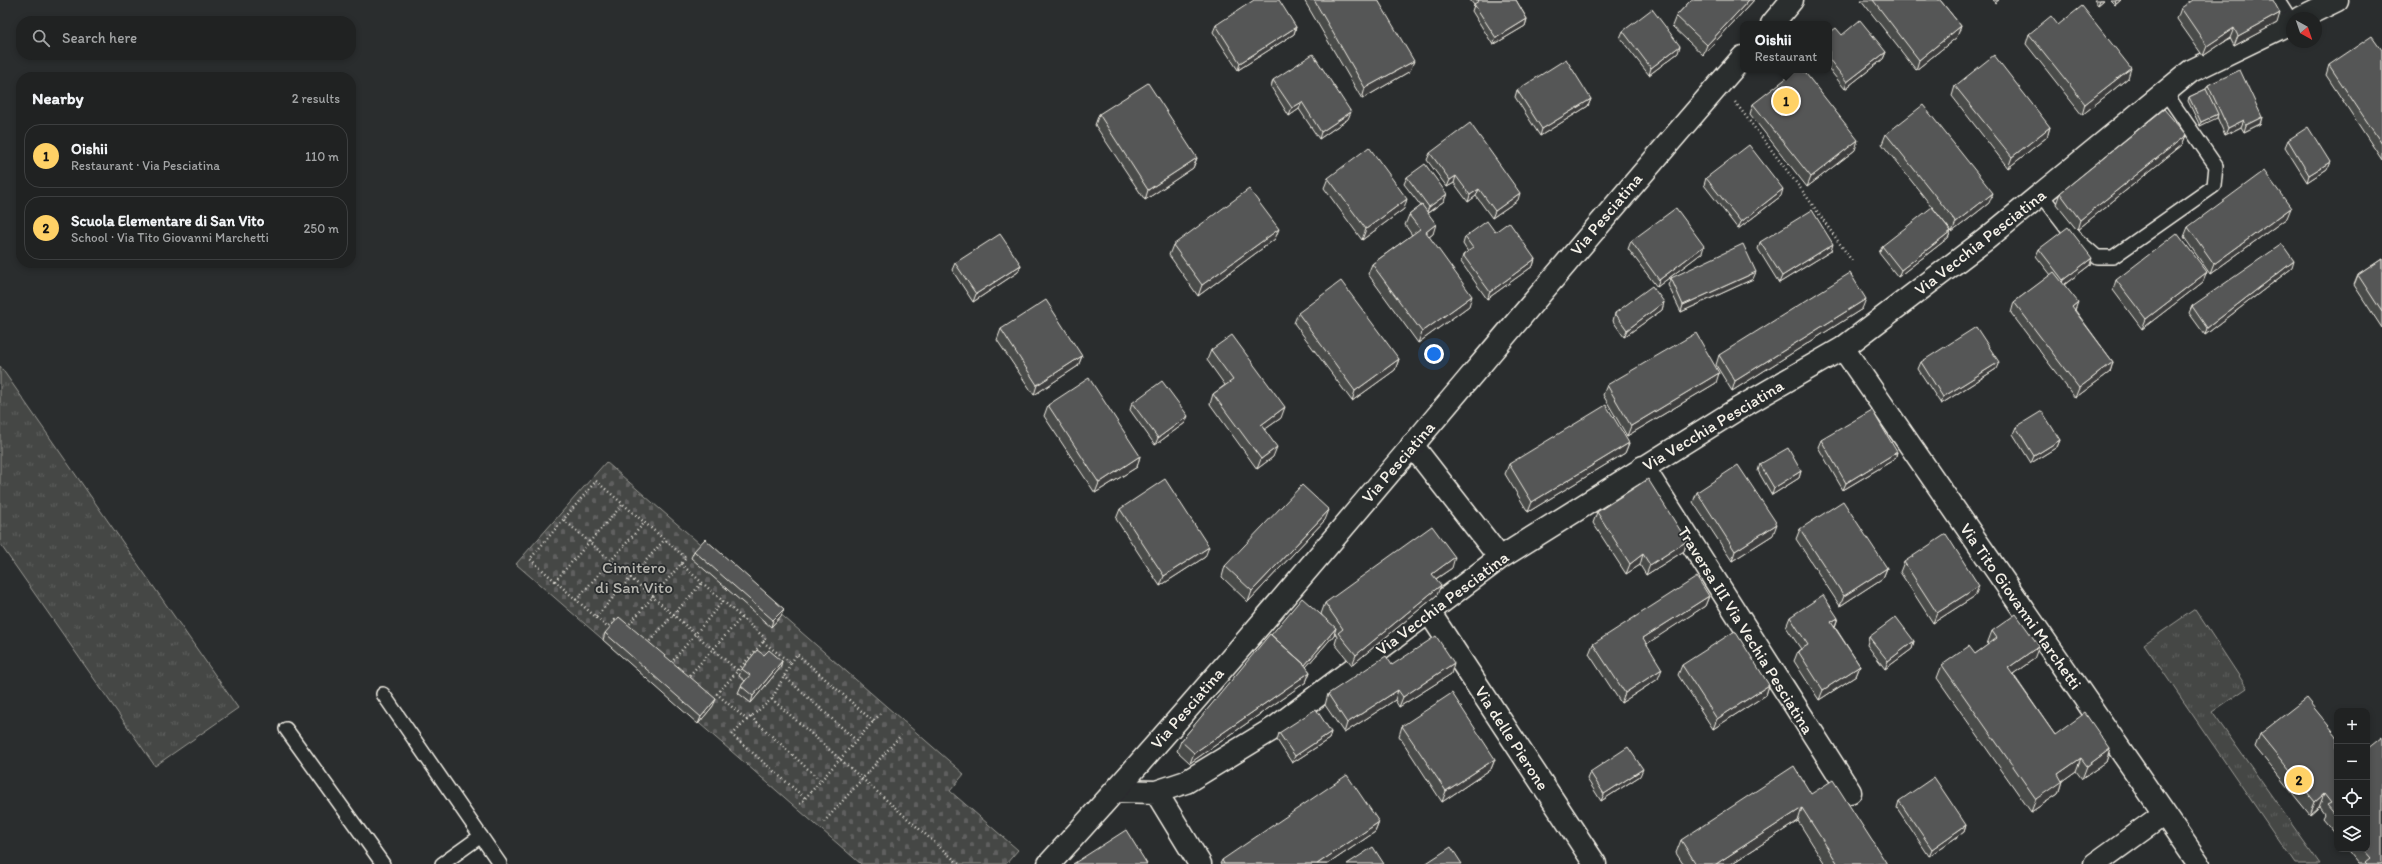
<!DOCTYPE html>
<html lang="en">
<head>
<meta charset="utf-8">
<style>
  body { margin:0; font-family:Itim,sans-serif; background:#2d2f2f; color:#f1f3f6 }
  .controls { position:absolute; right:12px; bottom:12px; display:grid; overflow:hidden; border-radius:8px; box-shadow:0 2px 6px #0003 }
  .controls button { width:36px; height:36px; display:grid; place-items:center; padding:0; border:0; border-bottom:1px solid #3d3f40; background:#202222; color:#f1f3f6; font:20px sans-serif }
  .compass { position:absolute; left:2286px; top:12px; width:36px; height:36px; border-radius:50%; background:#202222; box-shadow:0 2px 6px #0003; rotate:140deg }
  .you { position:absolute; left:1434px; top:354px; width:14px; height:14px; margin:-10px; border:3px solid #fff; border-radius:50%; background:#1a73e8; box-shadow:0 0 0 6px #1a73e833 }
  .badge { display:grid; place-items:center; width:26px; height:26px; border-radius:50%; background:#ffd166; color:#111; font-size:13px; font-weight:700 }
  .pin { position:absolute; translate:-50% -50%; border:2px solid #fff; box-shadow:0 1px 4px #0006 }
  .popup { position:absolute; left:1740px; top:21px; width:92px; height:52px; box-sizing:border-box; display:grid; place-content:center; border-radius:8px; background:#202222; filter:drop-shadow(0 1px 3px #0005); font-size:13px; white-space:nowrap; color:#a2a4a5 }
  .popup b { font-size:15px; color:#f1f3f6 }
  .popup::after { content:''; position:absolute; left:50%; top:100%; margin-left:-8px; border:8px solid transparent; border-top-color:#202222 }
  .list { margin:0; padding:0; list-style:none }
  h2 { display:flex; justify-content:space-between; align-items:center; height:52px; margin:0; padding:0 16px; font-size:17px }
  h2 small { font-size:13px; font-weight:400; color:#a2a4a5 }
  .list li { display:grid; grid-template-columns:26px 1fr auto; gap:12px; align-items:center; box-sizing:border-box; height:64px; margin:0 8px 8px; padding:0 8px; border:1px solid #3d3f40; border-radius:16px }
  .list b { display:block; font-size:15px; white-space:nowrap }
  .list p { margin:0; font-size:13px; white-space:nowrap; color:#a2a4a5 }
  .list em { font-size:13px; font-style:normal; color:#a2a4a5 }
  .icon { flex:none; width:22px; height:22px; fill:none; stroke:currentColor; stroke-width:2; stroke-linecap:round; stroke-linejoin:round }
  .map { position:relative; flex:none; width:2382px; height:864px; overflow:hidden }
  .search { position:absolute; background:#202222; box-shadow:0 2px 6px #0003; left:16px; top:16px; width:340px; height:44px; display:flex; align-items:center; gap:10px; box-sizing:border-box; padding:0 14px; border-radius:16px; color:#a2a4a5; font-size:15px }
  .panel { position:absolute; background:#202222; box-shadow:0 2px 6px #0003; left:16px; top:72px; width:340px; height:196px; border-radius:16px }
  .map>svg:first-child { display:block }
  .grass { fill:url(#grass-tufts); stroke:#9c9c96 }
  .cemetery { fill:url(#cemetery-stones); stroke:#9c9c96 }
  .lines { fill:none; stroke-linecap:round; stroke-linejoin:round }
  .service-casing { stroke:#f4f1e8; stroke-width:16 }
  .minor-casing { stroke:#f4f1e8; stroke-width:25 }
  .primary-casing { stroke:#f4f1e8; stroke-width:25 }
  .path { stroke:#f4f1e8; stroke-width:2.5; stroke-dasharray:1 3; stroke-linecap:butt }
  .service { stroke:#2a2d2e; stroke-width:13 }
  .minor { stroke:#2a2d2e; stroke-width:22 }
  .primary { stroke:#2a2d2e; stroke-width:22 }
  .wall { fill:#494b4a; stroke:#f4f1e8 }
  .shaded-wall { fill:#3c3d3c; stroke:#f4f1e8 }
  .building { fill:#555756; stroke:#f4f1e8 }
  .labels { text-anchor:middle; stroke-width:3.5; stroke-linejoin:round; paint-order:stroke }
  .street-label { font-size:17px; fill:#f4f1e8; stroke:#2a2d2e }
  .park-label { font-size:17px; fill:#b6b5af; stroke:#2a2d2e }
</style>
</head>
<body>
<div class="map">
<svg width="2382" height="864" viewBox="0 0 2382 864">
  <defs>
    <pattern id="grass-tufts" width="24" height="20" patternUnits="userSpaceOnUse"><rect width="24" height="20" fill="#444645"/><path d="M3 7l-1-3M5 7V3M7 7l1-3M15 17l-1-3M17 17v-4M19 17l1-3" fill="none" stroke="#606160"/></pattern>
    <pattern id="cemetery-stones" width="16" height="16" patternUnits="userSpaceOnUse"><rect width="16" height="16" fill="#444645"/><path d="M2 7V4a2 2 0 0 1 4 0v3zM10 15v-3a2 2 0 0 1 4 0v3z" fill="#606160"/></pattern>
  </defs>
  <rect width="100%" height="100%" fill="#2a2d2e"/>
  <filter id="ink" filterUnits="userSpaceOnUse"><feTurbulence type="fractalNoise" baseFrequency=".025" numOctaves="2"/><feDisplacementMap in="SourceGraphic" scale="8" xChannelSelector="R" yChannelSelector="G"/><feConvolveMatrix kernelMatrix="1 2 1 2 8 2 1 2 1" color-interpolation-filters="sRGB"/></filter>
  <g filter="url(#ink)">
    <path class="grass" d="M0 366 238 708 155 766 0 544Z
      M2195 609 2247 688 2212 712 2320 864H2295L2144 644Z"/>
    <path class="cemetery" d="M606 462 964 774 950 791 1018 850 1006 864H861L516 564Z"/>
    <g class="lines">
      <defs>
        <path id="service" d="M2278 0 2292 22
          M2041 194 2074 237 2097 257H2113L2214 186 2216 166 2165 92
          M383 694 500 864
          M286 729 383 864
          M442 864 481 836"/>
        <path id="minor" d="M2300 18 2337 0
          M1843 348 2199 864
          M1412 445 1500 558
          M1643 467 1850 792
          M1429 612 1595 864
          M1116 791 1156 792 1186 782 1276 727 1500 558 1736 410 1843 348 1985 240 2191 71 2292 22
          M1156 792 1200 864
          M2095 864 2164 814"/>
        <path id="primary" d="M1772 24 1792 0
          M1049 864C1288 602 1510 324 1743 57"/>
      </defs>
      <use href="#service" class="service-casing"/>
      <use href="#minor" class="minor-casing"/>
      <use href="#primary" class="primary-casing"/>
      <path class="path" d="M1735 102 1807 197 1852 261
        M596 481 686 558 626 628 615 620 607 627 530 559Z
        M564 520 738 671
        M681 564 766 639 763 642
        M555 581 623 504
        M576 600 645 522
        M596 617 665 539
        M763 642 791 663 772 699 747 720 717 694Z
        M647 644 702 583
        M671 663 723 601
        M791 663 797 654 874 722
        M784 676 857 741
        M687 678 742 617
        M772 699 959 864
        M751 717 821 781
        M747 720 732 735 806 799
        M800 804 880 714
        M824 822 901 735"/>
      <use href="#service" class="service"/>
      <use href="#minor" class="minor"/>
      <use href="#primary" class="primary"/>
    </g>
    <path class="wall" d="M1304 0H1378L1410 71 1362 99Z
      M1470 0H1516L1527 19 1525 26 1493 45 1472 11 1474 5Z
      M1691 0H1754L1703 55 1672 26 1676 16Z
      M1861 0H1940L1961 26 1957 37 1916 70Z
      M1993 0H1999L1995 3Z
      M2094 0H2104L2098 5Z
      M2110 0H2121L2115 5Z
      M2181 8 2277 23 2234 46 2230 38 2203 56 2177 19Z
      M1216 25 1296 27 1294 34 1238 70 1213 32Z
      M2058 25 2128 78 2082 115 2026 44 2029 34Z
      M1623 31 1678 53 1649 75 1620 38Z
      M1829 33 1842 35 1886 52 1883 59 1845 89 1829 69Z
      M2382 50V160L2326 75 2329 65Z
      M1273 80 1348 119 1319 139 1299 109 1289 116 1271 87Z
      M2208 85 2262 117 2260 124 2244 132 2241 127 2225 135 2217 117 2200 126 2188 101 2189 97 2206 89Z
      M1955 86 2050 127 2047 137 2008 168 1952 96Z
      M1517 90 1591 99 1588 106 1540 136 1515 97Z
      M1753 104 1855 150 1807 187 1750 114Z
      M1099 114 1197 158 1193 168 1145 200 1095 125Z
      M1886 134 1989 203 1952 232 1882 144Z
      M2186 135 2182 145 2077 230 2056 204 2060 193Z
      M2288 140 2327 169 2307 182 2285 147Z
      M1430 153 1518 200 1492 218 1476 196 1468 202 1454 183 1447 187 1427 160Z
      M1407 177 1444 201 1428 213 1433 234 1429 237 1469 306 1418 343 1368 274 1372 264 1412 235 1405 225 1409 215 1421 206 1404 184Z
      M1328 178 1404 209 1362 240 1324 188Z
      M1706 178 1781 196 1738 229 1704 185Z
      M2287 218 2210 274 2184 237 2188 227Z
      M1951 231 1948 238 1898 277 1879 253 1882 246Z
      M1495 232 1535 259 1533 266 1487 299 1461 262 1463 255 1468 252 1463 244 1465 237Z
      M1275 239 1198 296 1169 255 1173 245Z
      M1631 241 1702 253 1657 287 1628 249Z
      M1760 242 1831 251 1779 283 1758 249Z
      M2039 249 2090 265 2064 285 2075 310 2113 362 2110 372 2075 398 2011 313 2014 302 2051 275 2036 256Z
      M2382 259V328L2354 285 2358 275Z
      M955 263 1021 265 1018 272 973 302 952 270Z
      M2292 268 2205 335 2189 313 2192 306Z
      M1671 278 1753 279 1681 312 1668 285Z
      M2116 280 2203 282 2142 329 2113 290Z
      M1664 302 1662 310 1624 337 1613 321 1615 313Z
      M1862 309 1732 391 1716 365 1719 355Z
      M1298 313 1399 359 1395 370 1352 401 1294 323Z
      M1001 329 1082 356 1078 366 1034 395 997 340Z
      M1211 350 1281 418 1264 430 1273 457 1257 469 1210 404 1213 394 1225 385 1207 360Z
      M1921 362 1996 369 1941 404 1918 369Z
      M1716 383 1627 436 1603 395 1607 385Z
      M1132 403 1185 423 1155 445 1130 410Z
      M1048 405 1140 456 1137 467 1095 493 1044 416Z
      M2016 427 2060 440 2057 447 2031 463 2013 434Z
      M1821 440 1897 452 1895 459 1843 490 1818 447Z
      M1629 443 1625 453 1528 512 1505 474 1509 464Z
      M1760 464 1801 471 1799 478 1772 495 1758 471Z
      M1697 492 1773 535 1732 561 1693 502Z
      M1120 509 1205 557 1160 586 1116 519Z
      M1597 512 1687 541 1684 551 1646 575 1640 565 1626 574 1593 523Z
      M1325 520 1248 602 1222 577 1225 566Z
      M1800 529 1887 568 1883 578 1840 606 1796 539Z
      M694 551 781 616 771 627 691 558Z
      M1904 562 1975 596 1933 623 1900 572Z
      M1452 568 1436 579 1437 595 1352 665 1335 644 1337 637 1335 633 1334 635 1306 667 1310 672 1306 682 1190 763 1177 751 1181 741 1271 635 1323 617 1321 614 1325 603Z
      M1709 596 1705 606 1646 644 1658 679 1621 703 1589 654 1593 644Z
      M1790 617 1838 618 1835 627 1860 666 1856 676 1819 700 1794 661 1798 651 1801 649 1786 627Z
      M1992 631 2034 659 2013 674 2055 735 2110 749 2106 762 2082 779 2076 771 2062 781 2058 794 2031 812 1937 678 1942 665 1975 654 1988 645 1987 644Z
      M605 633 713 706 698 724 603 640Z
      M1869 637 1914 641 1912 649 1885 669 1867 645Z
      M764 655 782 661 780 668 751 703 738 693 741 686 745 681 739 676 742 669Z
      M1392 665 1451 674 1399 707 1395 700 1344 733 1325 705 1328 694Z
      M1682 665 1769 685 1766 695 1713 729 1678 675Z
      M1402 726 1495 759 1491 769 1442 802 1399 736Z
      M1331 732 1329 739 1292 763 1277 740 1279 733Z
      M2260 734 2337 736V836L2322 818 2324 814 2319 807 2310 815 2255 747Z
      M1590 772 1640 776 1601 801 1587 779Z
      M1811 794 1887 864H1825L1798 821 1731 864H1683L1676 853 1681 840Z
      M1899 801 1966 825 1964 832 1929 856 1897 808Z
      M1379 822 1375 832 1328 864H1220L1222 860Z
      M2347 849H2367L2382 864H2359Z"/>
    <path class="shaded-wall" d="M1749 0H1754L1703 55 1707 45Z
      M2100 0H2104L2098 5Z
      M2116 0H2121L2115 5Z
      M2280 13 2277 23 2234 46 2238 36Z
      M1527 19 1525 26 1493 45 1496 38Z
      M1961 26 1957 37 1916 70 1919 60Z
      M1296 27 1294 34 1238 70 1240 63Z
      M2234 28 2230 38 2203 56 2207 46Z
      M1680 46 1678 53 1649 75 1651 68Z
      M1886 52 1883 59 1845 89 1847 82Z
      M1414 61 1410 71 1362 99 1365 88Z
      M2131 68 2128 78 2082 115 2085 104Z
      M1591 99 1588 106 1540 136 1542 129Z
      M1302 102 1299 109 1289 116 1292 108Z
      M1351 112 1348 119 1319 139 1321 132Z
      M2218 114 2217 118 2200 126 2201 122Z
      M2262 117 2260 124 2244 132 2246 125Z
      M2244 120 2241 127 2225 135 2228 128Z
      M2050 127 2047 137 2008 168 2012 157Z
      M2186 135 2182 145 2077 230 2080 220Z
      M1858 140 1855 150 1807 187 1811 177Z
      M1197 158 1193 168 1145 200 1148 190Z
      M2330 162 2327 169 2307 182 2309 175Z
      M1456 176 1454 183 1447 187 1450 180Z
      M1479 189 1476 196 1468 202 1470 195Z
      M1783 189 1781 196 1738 229 1741 222Z
      M1520 193 1518 200 1492 218 1495 211Z
      M1993 193 1989 203 1952 232 1956 222Z
      M1447 194 1444 201 1426 214 1429 207Z
      M1407 199 1404 209 1362 240 1366 229Z
      M2291 208 2287 218 2210 274 2214 264Z
      M1436 224 1433 234 1422 242 1426 232Z
      M1279 229 1275 239 1198 296 1202 285Z
      M1951 231 1948 238 1898 277 1901 270Z
      M1833 244 1831 251 1779 283 1782 276Z
      M1704 246 1702 253 1657 287 1659 280Z
      M2092 258 2090 265 2061 287 2063 280Z
      M1535 259 1533 266 1487 299 1490 292Z
      M2294 261 2292 268 2205 335 2207 328Z
      M1021 265 1018 272 973 302 976 294Z
      M1756 272 1753 279 1681 312 1683 305Z
      M2207 272 2203 282 2142 329 2146 319Z
      M1472 296 1469 306 1418 343 1422 332Z
      M1866 299 1862 309 1732 391 1735 381Z
      M1664 302 1662 310 1624 337 1627 330Z
      M2078 302 2074 313 2072 307Z
      M1082 356 1078 366 1034 395 1037 385Z
      M1399 359 1395 370 1352 401 1355 391Z
      M1999 362 1996 369 1941 404 1943 397Z
      M2113 362 2110 372 2075 398 2079 388Z
      M1719 373 1716 383 1627 436 1631 426Z
      M1285 407 1281 418 1257 435 1261 425Z
      M1188 416 1185 423 1155 445 1158 438Z
      M2060 440 2057 447 2031 463 2034 456Z
      M1629 443 1625 453 1528 512 1532 502Z
      M1277 447 1273 457 1257 469 1261 459Z
      M1897 452 1895 459 1843 490 1846 483Z
      M1140 456 1137 467 1095 493 1099 483Z
      M1801 471 1799 478 1772 495 1774 488Z
      M1329 510 1325 520 1248 602 1252 591Z
      M1777 524 1773 535 1732 561 1735 551Z
      M1687 541 1684 551 1646 575 1650 565Z
      M1209 547 1205 557 1160 586 1164 576Z
      M1643 554 1640 565 1626 574 1630 564Z
      M1455 557 1452 568 1428 584 1432 574Z
      M1887 568 1883 578 1840 606 1844 596Z
      M1441 585 1437 595 1352 665 1356 655Z
      M1979 586 1975 596 1933 623 1937 613Z
      M1709 596 1705 606 1639 649 1643 638Z
      M784 609 781 616 771 627 773 620Z
      M1838 618 1834 628 1831 622Z
      M1336 628 1334 635 1300 674 1303 667Z
      M1914 641 1912 649 1885 669 1888 661Z
      M2039 646 2034 659 2003 681 2008 668Z
      M782 661 780 668 751 703 753 696Z
      M1454 663 1451 674 1399 707 1403 697Z
      M1860 666 1856 676 1819 700 1823 690Z
      M1662 669 1658 679 1621 703 1625 693Z
      M1310 672 1306 682 1190 763 1194 753Z
      M1769 685 1766 695 1713 729 1717 719Z
      M1398 690 1395 700 1344 733 1347 723Z
      M716 699 713 706 698 724 701 717Z
      M1331 732 1329 739 1292 763 1295 756Z
      M2110 749 2106 762 2082 779 2087 766Z
      M2081 758 2076 771 2062 781 2058 794 2031 812 2036 799 2058 774Z
      M1495 759 1491 769 1442 802 1446 791Z
      M1643 769 1640 776 1601 801 1604 794Z
      M2324 794 2319 807 2310 815 2315 802Z
      M1802 808 1798 821 1731 864H1716Z
      M1379 822 1375 832 1328 864H1317Z
      M1966 825 1964 832 1929 856 1932 849Z"/>
    <path class="building" d="M1254 0H1279L1296 27 1240 63 1216 25Z
      M1314 0H1378L1414 61 1365 88Z
      M1478 0H1516L1527 19 1496 38 1474 4 1479 1Z
      M1691 0H1749L1707 45 1676 16Z
      M1873 0H1940L1961 26 1919 60Z
      M2193 0H2273L2280 13 2238 36 2234 28 2207 46 2181 8Z
      M2082 6 2131 68 2085 104 2029 34 2051 16 2058 25Z
      M1652 9 1680 46 1651 68 1623 31Z
      M1860 20 1886 52 1847 82 1829 59V33L1836 28 1842 35Z
      M2372 36 2382 50V144L2329 65Z
      M1313 54 1351 112 1321 132 1302 102 1292 108 1273 80Z
      M1994 55 2050 127 2012 157 1955 86Z
      M1566 59 1591 99 1542 129 1517 90Z
      M1797 70H1803L1858 140 1811 177 1753 104Z
      M2240 70 2262 117 2246 125 2244 120 2228 128 2208 85Z
      M1148 83 1197 158 1148 190 1099 114Z
      M2206 89 2218 114 2201 122 2189 97Z
      M1923 105 1993 193 1956 222 1886 134Z
      M2164 109 2186 135 2080 220 2060 193Z
      M1470 123 1520 193 1495 211 1479 189 1470 195 1456 176 1450 180 1430 153Z
      M2308 127 2330 162 2309 175 2288 140Z
      M1749 145 1783 189 1741 222 1706 178Z
      M1369 147 1407 199 1366 229 1328 178Z
      M1425 164 1447 194 1429 207 1407 177Z
      M2264 171 2291 208 2214 264 2188 227Z
      M1249 189 1279 229 1202 285 1173 245Z
      M1422 205 1436 224 1426 232 1472 296 1422 332 1372 264 1420 229 1409 215Z
      M1932 207 1951 231 1901 270 1882 246Z
      M1676 208 1704 246 1659 280 1631 241Z
      M1812 210 1833 244 1782 276 1760 242Z
      M1487 221 1495 232 1509 222 1535 259 1490 292 1463 255 1473 248 1465 237Z
      M2068 227 2092 258 2063 280 2039 249Z
      M2177 233 2207 272 2146 319 2116 280Z
      M1000 234 1021 265 976 294 955 263Z
      M1743 244 1756 272 1683 305 1671 278Z
      M2282 244 2294 261 2207 328 2192 306Z
      M2382 259V312L2358 275Z
      M2054 272 2078 302 2072 307 2113 362 2079 388 2014 302Z
      M1850 273 1866 299 1735 381 1719 355Z
      M1341 281 1399 359 1355 391 1298 313Z
      M1652 286 1664 302 1627 330 1615 313Z
      M1046 300 1082 356 1037 385 1001 329Z
      M1976 327 1999 362 1943 397 1921 362Z
      M1696 333 1719 373 1631 426 1607 385Z
      M1232 335 1285 407 1261 425 1277 447 1261 459 1213 394 1233 380 1211 350Z
      M1089 378 1140 456 1099 483 1048 405Z
      M1162 381 1188 416 1158 438 1132 403Z
      M1606 405 1629 443 1532 502 1509 464Z
      M1872 410 1897 452 1846 483 1821 440Z
      M2042 411 2060 440 2034 456 2016 427Z
      M1788 448 1801 471 1774 488 1760 464Z
      M1738 465 1777 524 1735 551 1697 492Z
      M1165 479 1209 547 1164 576 1120 509Z
      M1648 479 1687 541 1650 565 1643 554 1630 564 1597 512Z
      M1302 485 1329 510 1252 591 1225 566Z
      M1843 501 1887 568 1844 596 1800 529Z
      M1432 526 1455 557 1432 574 1441 585 1356 655 1338 633 1343 629 1325 603Z
      M1946 534 1979 586 1937 613 1904 562Z
      M705 539 784 609 773 620 694 551Z
      M1697 577 1709 596 1643 638 1662 669 1625 693 1593 644Z
      M1823 595 1838 618 1831 622 1860 666 1823 690 1798 651 1808 645 1790 617Z
      M1302 598 1336 628 1305 665 1271 635Z
      M2016 614 2039 646 2008 668 2055 735 2085 713 2110 749 2087 766 2081 758 2058 774 2062 781 2036 799 1942 665 1969 646 1975 654 1997 638 1992 631Z
      M619 617 716 699 701 717 605 633Z
      M1896 617 1914 641 1888 661 1869 637Z
      M1735 631 1769 685 1717 719 1682 665Z
      M1270 634 1304 664 1310 672 1194 753 1181 741Z
      M1436 636 1454 663 1403 697 1398 690 1347 723 1328 694 1386 656 1392 665Z
      M757 650 764 655 769 650 782 661 753 696 741 686 750 675 742 669Z
      M1452 693 1495 759 1446 791 1402 726Z
      M2306 698 2337 736V817L2327 805 2331 803 2324 794 2315 802 2260 734Z
      M1316 709 1331 732 1295 756 1279 733Z
      M2382 737V864H2367L2365 862 2370 858 2362 849H2367V749Z
      M1628 747 1643 769 1604 794 1590 772Z
      M1794 766 1811 794 1833 780 1887 864H1838L1802 808 1716 864H1696L1681 840Z
      M1347 775 1379 822 1317 864H1224L1222 860Z
      M1934 777 1966 825 1932 849 1899 801Z
      M1126 830 1147 864H1073Z
      M1373 847 1384 864H1347Z
      M1451 847 1462 864H1425Z"/>
  </g>
  <g class="labels">
    <g class="street-label">
      <text transform="translate(1606 214) rotate(-50)" y="6">Via Pesciatina</text>
      <text transform="translate(1980 242) rotate(-38)" y="6">Via Vecchia Pesciatina</text>
      <text transform="translate(1713 425) rotate(-31)" y="6">Via Vecchia Pesciatina</text>
      <text transform="translate(1398 462) rotate(-49)" y="6">Via Pesciatina</text>
      <text transform="translate(1442 603) rotate(-37)" y="6">Via Vecchia Pesciatina</text>
      <text transform="translate(2021 606) rotate(55)" y="6">Via Tito Giovanni Marchetti</text>
      <text transform="translate(1746 630) rotate(58)" y="6">Traversa III Via Vechia Pesciatina</text>
      <text transform="translate(1187 708) rotate(-49)" y="6">Via Pesciatina</text>
      <text transform="translate(1512 738) rotate(57)" y="6">Via delle Pierone</text>
    </g>
    <g class="park-label">
      <text x="634" y="573">Cimitero<tspan x="634" dy="20">di San Vito</tspan></text>
    </g>
  </g>
</svg>
<div class="controls">
<button>+</button>
<button>−</button>
<button><svg class="icon" aria-label="locate" viewBox="0 0 24 24"><circle cx="12" cy="12" r="6"/><path d="M12 2v4M12 18v4M2 12h4M18 12h4"/></svg></button>
<button><svg class="icon" aria-label="layers" viewBox="0 0 24 24"><path d="M12 4l9 5-9 5-9-5zM3 14l9 5 9-5"/></svg></button>
</div>
<svg class="compass" viewBox="-18 -18 36 36"><path d="M0-13l5 13h-10z" fill="#e53935"/><path d="M0 13l5-13h-10z" fill="#a2a4a5"/></svg>
<div class="you"></div>
<div class="pin badge" style="left:1786px;top:101px">1</div>
<div class="popup"><b>Oishii</b>Restaurant</div>
<div class="pin badge" style="left:2299px;top:780px">2</div>
<div class="search"><svg class="icon" aria-label="search" viewBox="0 0 24 24"><circle cx="10" cy="10" r="6"/><path d="M15 15l6 6"/></svg>Search here</div>
<section class="panel">
<h2>Nearby<small>2 results</small></h2>
<ul class="list">
<li><span class="badge">1</span><div><b>Oishii</b><p>Restaurant · Via Pesciatina</p></div><em>110 m</em></li>
<li><span class="badge">2</span><div><b>Scuola Elementare di San Vito</b><p>School · Via Tito Giovanni Marchetti</p></div><em>250 m</em></li>
</ul>
</section>
</div>
</body>
</html>
